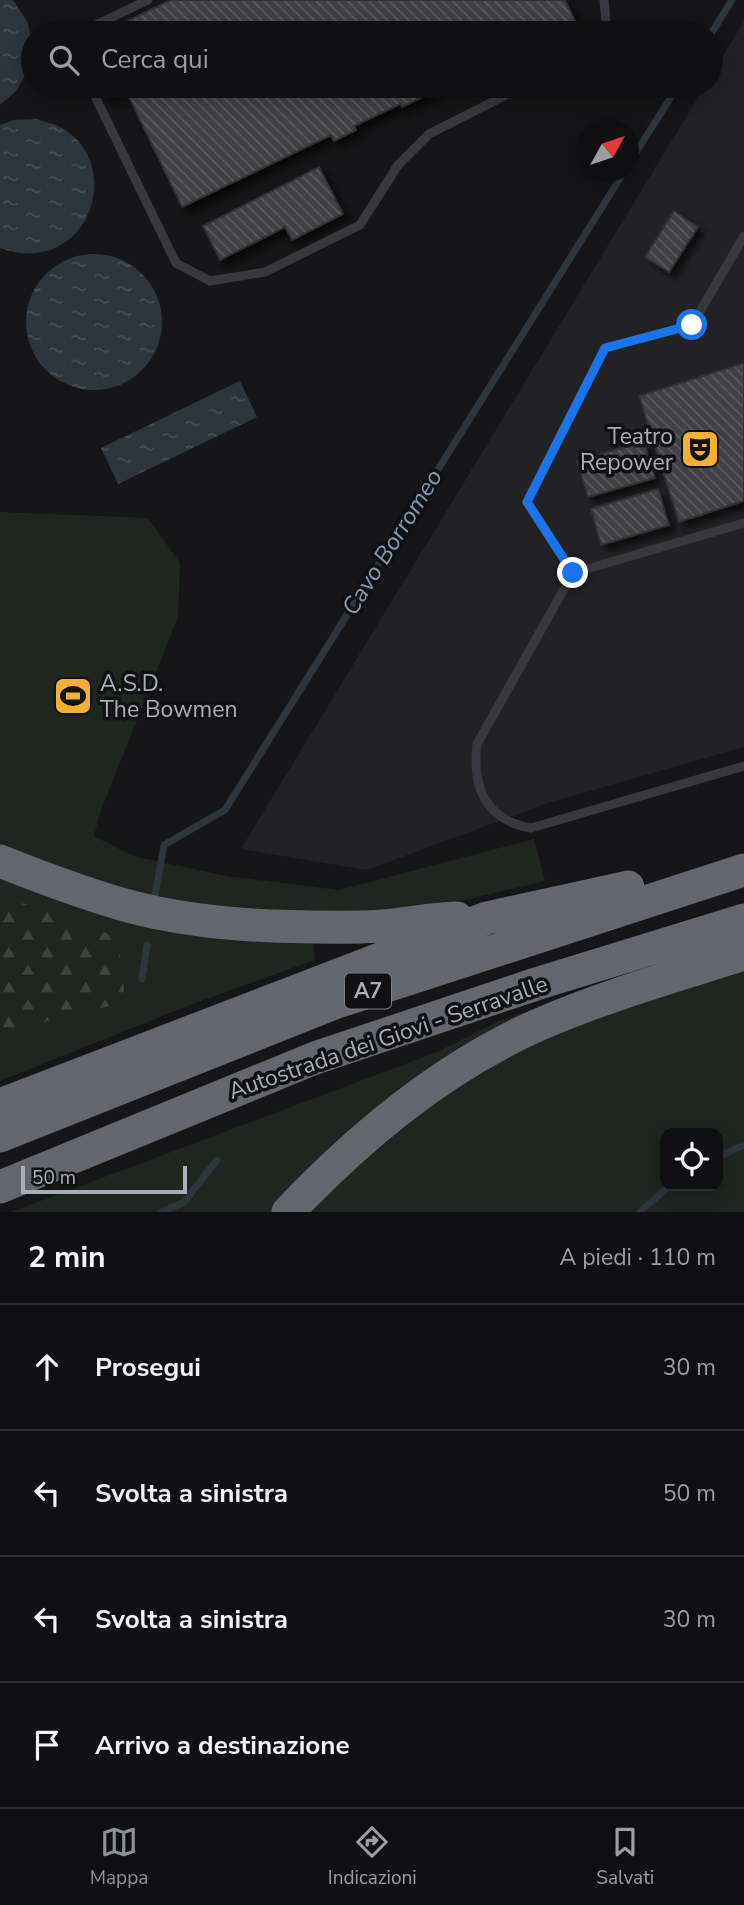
<!DOCTYPE html>
<html lang="it">
<head>
<meta charset="utf-8">
<style>
  body { margin:0; font-family:"Nunito Sans",sans-serif; background:#1e1e20; color:#f1f3f6 }
  .controls { position:absolute; right:21px; bottom:21px; display:grid; overflow:hidden; border-radius:14px; box-shadow:0 4px 18px #0003 }
  .controls button { width:63px; height:63px; display:grid; place-items:center; padding:0; border:0; border-bottom:2px solid #303032; background:#101012; color:#f1f3f6; font:35px sans-serif }
  .compass { position:absolute; left:576px; top:119px; width:63px; height:63px; border-radius:50%; background:#101012; box-shadow:0 4px 18px #0003; rotate:50deg }
  .scale { position:absolute; left:21px; bottom:18px; width:166px; box-sizing:border-box; padding-left:7px; border:4px solid #a8adb8; border-top:0; font-size:19px; line-height:24px; white-space:nowrap; color:#a8adb8; -webkit-text-stroke:5px #111113; paint-order:stroke }
  .stop { position:absolute; width:21px; height:21px; margin:-16px; border:5px solid #1a73e8; border-radius:50%; background:#fff }
  .stop.end { background:#1a73e8; border-color:#fff; box-shadow:0 2px 7px #0008 }
  .list { margin:0; padding:0; list-style:none }
  h2 { display:flex; justify-content:space-between; align-items:center; height:91px; margin:0; padding:0 28px; font-size:30px }
  h2 small { font-size:23px; font-weight:400; color:#9c9d9f }
  .list li { display:grid; grid-template-columns:46px 1fr auto; gap:21px; align-items:center; box-sizing:border-box; height:126px; padding:0 28px; border-top:2px solid #303032 }
  .list b { display:block; font-size:26px; white-space:nowrap }
  .list em { font-size:23px; font-style:normal; color:#9c9d9f }
  .icon { flex:none; width:38px; height:38px; fill:none; stroke:currentColor; stroke-width:2; stroke-linecap:round; stroke-linejoin:round }
  .map { position:relative; flex:none; width:744px; height:1212px; overflow:hidden }
  .search { position:absolute; background:#101012; box-shadow:0 4px 18px #0003; left:21px; right:21px; top:21px; height:77px; display:flex; align-items:center; gap:18px; box-sizing:border-box; padding:0 24px; border-radius:38px; color:#9c9d9f; font-size:26px }
  .sheet { height:595px; background:#101012 }
  nav { display:flex; justify-content:space-around; align-items:center; box-sizing:border-box; height:98px; border-top:2px solid #303032; background:#101012; font-size:19px; color:#9c9d9f }
  nav a { display:grid; justify-items:center; gap:4px }
  nav .on { color:#8c9099 }
  .map>svg:first-child { display:block }
  .built { fill:#222225 }
  .green { fill:#1e261f; fill-rule:evenodd }
  .forest { fill:url(#forest-firs) }
  .water { fill:url(#water-ripples) }
  .lines { fill:none; stroke-linecap:round; stroke-linejoin:round }
  .stream { stroke:#2c353c; stroke-width:7 }
  .building { fill:url(#building-back-hatch); stroke:#303034; stroke-width:2; filter:url(#shadow) }
  .lane { stroke:#37383d; stroke-width:9 }
  .highway { stroke:#63666e; stroke-width:33 }
  .route { stroke:#1a73e8; stroke-width:9 }
  .labels { text-anchor:middle; stroke-width:7; stroke-linejoin:round; paint-order:stroke }
  .shield { fill:#111113; stroke:#7b7e86; stroke-width:2 }
  .shield-label { font-size:21px; font-weight:bold; fill:#a8adb8 }
  .poi-label { font-size:23px; fill:#a8adb8; stroke:#111113; text-anchor:end }
  .street-label { font-size:23px; fill:#a8adb8; stroke:#111113 }
  .water-label { font-size:24px; font-style:italic; fill:#7f9bb3; stroke:#111113 }
</style>
</head>
<body>
<div class="map">
<svg width="744" height="1212" viewBox="0 0 744 1212">
  <defs>
    <pattern id="forest-firs" width="22" height="20" patternUnits="userSpaceOnUse" patternTransform="scale(1.75)"><rect width="22" height="20" fill="#1e261f"/><path d="M5 1l3.5 6h-7zM16 11l3.5 6h-7z" fill="#3c433d"/></pattern>
    <pattern id="water-ripples" width="26" height="14" patternUnits="userSpaceOnUse" patternTransform="scale(1.75)"><rect width="26" height="14" fill="#2c353c"/><path d="M2 4q2-2 4 0t4 0M15 11q2-2 4 0t4 0" fill="none" stroke="#485056"/></pattern>
    <pattern id="building-back-hatch" width="6" height="6" patternUnits="userSpaceOnUse" patternTransform="scale(1.75)"><rect width="6" height="6" fill="#404145"/><path d="M-1 5l2 2M0 0l6 6M5-1l2 2" fill="none" stroke="#595a5e"/></pattern>
    <filter id="shadow"><feDropShadow dx="6" dy="6" stdDeviation="3.5" flood-color="#0009"/></filter>
  </defs>
  <rect width="100%" height="100%" fill="#161618"/>
  <path class="built" d="M744 21V747L545 804 367 870 241 849 705 86H711V76Z"/>
  <path class="green" d="M0 512 148 518 180 563 178 617 100 813 94 836 133 856 226 876 339 890 534 839 545 881 435 907 378 915 240 911 127 891 0 846Z
    M0 878 313 944 315 960 195 1003 0 1081Z
    M744 963V1212H311L354 1169 423 1112 490 1066 543 1034ZM665 1133H718V1186H665Z
    M529 1011 531 1015 300 1181 271 1212H11L437 1052 499 1021Z"/>
  <path class="forest" d="M0 895 117 937 122 967 125 1003 61 1016 0 1038Z"/>
  <path class="water" d="M0 0H12L15 3 28 23 32 46 28 70 17 90 0 105Z
    M37 119C44 122 52 123 58 126 129 161 89 280 0 248V125L14 120Z
    M26 322a68 68 0 1 1 136 0a68 68 0 1 1-136 0Z
    M240 381 257 417 118 484 101 448Z"/>
  <g class="lines">
    <path class="stream" d="M711 34 732 0
      M628 165 678 86
      M155 896 164 845 225 810 624 172
      M142 979 147 945
      M718 1157 744 1145
      M162 1212 184 1202 217 1160
      M640 1212 669 1186"/>
  </g>
  <path class="building" d="M171 0H565L576 23 554 33H102Z
    M100 86H445L402 107 400 104 354 126 356 130 334 141 331 135 182 207 128 95 116 92 105 97Z
    M319 167 343 214 292 240 285 227 220 260 203 226Z
    M674 211 698 227 669 272 645 257Z
    M744 363V501L679 522 639 396Z
    M644 441 655 478 588 497 577 461Z
    M658 489 669 525 601 545 591 509Z"/>
  <g class="lines">
    <path class="lane" d="M604 0 607 33
      M79 33 148 0
      M90 86 176 263 210 281 265 272 360 225 398 165 429 134 524 86
      M744 523 573 573 477 744C472 787 485 820 531 828L744 766
      M573 573 527 502 605 348 692 325 744 236"/>
    <path class="highway" d="M0 861C43 878 87 895 132 907 205 926 285 928 361 927 393 927 424 919 457 918
      M0 1105 487 918 628 887
      M0 1136 337 1002 744 870
      M0 1187 315 1058 536 984 744 920
      M288 1212C359 1137 443 1067 538 1025 604 996 675 976 744 954"/>
  </g>
  <g class="lines">
    <path class="route" d="M573 573 527 502 605 348 692 325"/>
  </g>
  <defs>
    <symbol id="theatre-square" viewBox="-11 -11 22 22"><rect x="-9" y="-9" width="18" height="18" rx="4" fill="#f2b134" stroke="#111113"/><path d="M-5-5.5Q0-4 5-5.5V0Q5 5 0 6Q-5 5-5 0ZM-3.3-2.5H-1v1.5H-3.3ZM1-2.5H3.3v1.5H1ZM-2.8 1Q0 5.5 2.8 1Z" fill="#111"/></symbol>
    <symbol id="stadium-square" viewBox="-11 -11 22 22"><rect x="-9" y="-9" width="18" height="18" rx="4" fill="#f2b134" stroke="#111113"/><path d="M0-5a6.5 5 0 1 0 0 10a6.5 5 0 1 0 0-10ZM-3.5-1.8h7v3.6h-7Z" fill="#111"/></symbol>
  </defs>
  <g fill-rule="evenodd">
    <use href="#theatre-square" x="678" y="427" width="44" height="44"/>
    <use href="#stadium-square" x="51" y="674" width="44" height="44"/>
  </g>
  <g class="labels">
    <rect class="shield" x="345" y="973.5" width="46" height="35" rx="5"/>
    <g class="shield-label">
      <text x="368" y="998">A7</text>
    </g>
    <g class="poi-label">
      <text x="673" y="444">Teatro<tspan x="673" dy="26">Repower</tspan></text>
      <text x="100" y="691" text-anchor="start">A.S.D.<tspan x="100" dy="26">The Bowmen</tspan></text>
    </g>
    <g class="street-label">
      <text transform="translate(388 1037) rotate(-19)" y="8">Autostrada dei Giovi - Serravalle</text>
    </g>
    <g class="water-label">
      <text transform="translate(392 542) rotate(-58)" y="8">Cavo Borromeo</text>
    </g>
  </g>
</svg>
<div class="controls">
<button><svg class="icon" aria-label="locate" viewBox="0 0 24 24"><circle cx="12" cy="12" r="6"/><path d="M12 2v4M12 18v4M2 12h4M18 12h4"/></svg></button>
</div>
<svg class="compass" viewBox="-18 -18 36 36"><path d="M0-13l5 13h-10z" fill="#e53935"/><path d="M0 13l5-13h-10z" fill="#9c9d9f"/></svg>
<div class="scale">50 m</div>
<div class="stop" style="left:692px;top:325px"></div>
<div class="stop end" style="left:573px;top:573px"></div>
<div class="search"><svg class="icon" aria-label="search" viewBox="0 0 24 24"><circle cx="10" cy="10" r="6"/><path d="M15 15l6 6"/></svg>Cerca qui</div>
</div>
<section class="sheet">
<h2>2 min<small>A piedi · 110 m</small></h2>
<ul class="list">
<li><svg class="icon" aria-label="ahead" viewBox="0 0 24 24"><path d="M12 20V5M6 11l6-6 6 6"/></svg><div><b>Prosegui</b></div><em>30 m</em></li>
<li><svg class="icon" aria-label="left" viewBox="0 0 24 24"><path d="M17 20v-9H6M10 6l-5 5 5 5"/></svg><div><b>Svolta a sinistra</b></div><em>50 m</em></li>
<li><svg class="icon" aria-label="left" viewBox="0 0 24 24"><path d="M17 20v-9H6M10 6l-5 5 5 5"/></svg><div><b>Svolta a sinistra</b></div><em>30 m</em></li>
<li><svg class="icon" aria-label="arrive" viewBox="0 0 24 24"><path d="M6 21V4h12l-3 4 3 4H6"/></svg><div><b>Arrivo a destinazione</b></div></li>
</ul>
</section>
<nav>
<a class="on"><svg class="icon" aria-label="map" viewBox="0 0 24 24"><path d="M3 6l6-2 6 2 6-2v14l-6 2-6-2-6 2zM9 4v14M15 6v14"/></svg>Mappa</a>
<a><svg class="icon" aria-label="directions" viewBox="0 0 24 24"><path d="M12 3l9 9-9 9-9-9zM9 14v-3h6M13 9l2 2-2 2"/></svg>Indicazioni</a>
<a><svg class="icon" aria-label="saved" viewBox="0 0 24 24"><path d="M7 4h10v16l-5-4-5 4z"/></svg>Salvati</a>
</nav>
</body>
</html>
